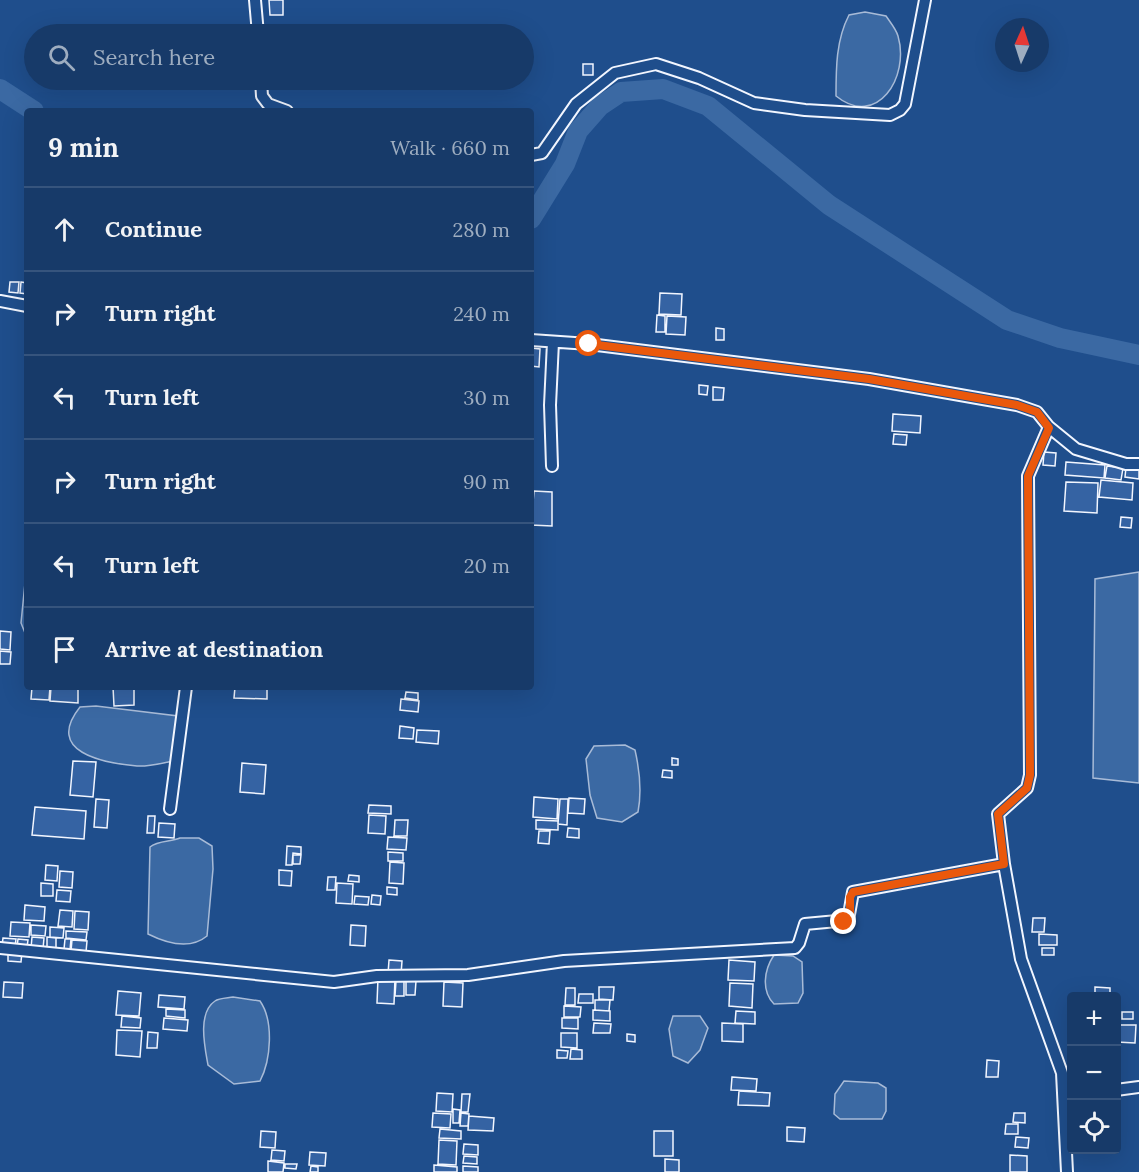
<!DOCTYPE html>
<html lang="en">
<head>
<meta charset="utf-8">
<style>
  body { margin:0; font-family:Lora,serif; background:#244571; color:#f1f3f6 }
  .controls { position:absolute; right:18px; bottom:18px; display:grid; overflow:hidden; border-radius:6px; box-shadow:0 6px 24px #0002 }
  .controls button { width:54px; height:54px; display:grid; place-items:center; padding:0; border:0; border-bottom:2px solid #36547d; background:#173a69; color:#f1f3f6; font:30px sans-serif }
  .compass { position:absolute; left:995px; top:18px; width:54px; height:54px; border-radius:50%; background:#173a69; box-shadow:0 6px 24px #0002; rotate:3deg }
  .stop { position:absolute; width:18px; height:18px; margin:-14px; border:4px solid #ea580c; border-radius:50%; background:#fff }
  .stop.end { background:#ea580c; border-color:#fff; box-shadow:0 2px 6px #0008 }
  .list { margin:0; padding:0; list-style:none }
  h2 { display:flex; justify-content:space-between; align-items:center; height:78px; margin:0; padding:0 24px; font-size:26px }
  h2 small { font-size:20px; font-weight:400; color:#9eadc0 }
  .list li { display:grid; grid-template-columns:39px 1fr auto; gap:18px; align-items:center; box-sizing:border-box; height:84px; padding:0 24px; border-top:2px solid #36547d }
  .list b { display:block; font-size:22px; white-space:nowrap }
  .list em { font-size:20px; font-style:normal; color:#9eadc0 }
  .icon { flex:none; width:33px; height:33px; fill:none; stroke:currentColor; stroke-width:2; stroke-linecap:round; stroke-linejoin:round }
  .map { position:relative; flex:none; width:1139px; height:1172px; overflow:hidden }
  .search { position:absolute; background:#173a69; box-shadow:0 6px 24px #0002; left:24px; top:24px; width:510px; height:66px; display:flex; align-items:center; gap:15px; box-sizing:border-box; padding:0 21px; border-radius:33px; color:#9eadc0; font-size:22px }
  .panel { position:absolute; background:#173a69; box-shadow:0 6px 24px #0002; left:24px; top:108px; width:510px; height:582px; border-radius:6px }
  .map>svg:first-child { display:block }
  .water { fill:#3b69a3; stroke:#a8bbd7; stroke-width:1.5 }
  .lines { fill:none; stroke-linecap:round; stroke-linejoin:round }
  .river { stroke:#3b69a3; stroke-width:20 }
  .building { fill:#3563a3; stroke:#f2f6ff; stroke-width:1.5 }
  .street-casing { stroke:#f2f6ff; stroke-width:14 }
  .street { stroke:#1f4e8c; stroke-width:10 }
  .route { stroke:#ea580c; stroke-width:8 }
</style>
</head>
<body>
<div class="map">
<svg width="1139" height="1172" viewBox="0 0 1139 1172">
  <rect width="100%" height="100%" fill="#1f4e8c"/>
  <path class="water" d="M865 12 886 16C890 22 896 29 898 36 910 77 877 129 836 96 836 68 836 40 849 15Z
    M27 563V638L21 623Z
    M1139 572V783L1093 778 1095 579Z
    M96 706 178 716 173 761C162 763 148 767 137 766 103 763 44 752 80 707Z
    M625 745 635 750C640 772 642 791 638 812L622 822 597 818 590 795 586 759 594 746Z
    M180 838H199L212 846 213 869 207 936C190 950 166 943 148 934L150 847C158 840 171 842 180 838Z
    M774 955 793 956 802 962 803 993 798 1003 774 1004C761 991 764 970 774 955Z
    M233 997 260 1001C274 1021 271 1060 260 1081L234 1084 208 1065C205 1048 197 1013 215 1001 219 998 228 998 233 997Z
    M673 1016H700L708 1028 700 1050 688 1063 673 1056 669 1029Z
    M844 1081 878 1083 886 1088V1111L882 1119H840L834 1114 835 1094Z"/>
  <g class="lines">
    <path class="river" d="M0 89 34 111
      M531 219 565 164 578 131 600 106 621 92 663 89 708 106 829 205 1007 320 1060 338 1139 355"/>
  </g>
  <path class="building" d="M269 0H283V15H270Z
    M583 64H593V75H583Z
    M10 282H19L18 293 9 292Z
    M21 282 27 283V294L20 293Z
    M660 293 682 294 681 315 659 314Z
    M657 315 665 316V332H656Z
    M667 316 686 317 685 335 666 334Z
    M716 328 724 329V340H716Z
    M531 348 540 349 539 367 531 366Z
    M699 385 708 386 707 395 699 394Z
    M713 387 724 388 723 400H713Z
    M893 414 921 416 920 433 892 431Z
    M894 434 907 435 906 445 893 444Z
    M1044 452 1056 453 1055 466 1043 465Z
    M1066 462 1105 465 1104 478 1065 475Z
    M1107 466 1123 468 1121 480 1105 478Z
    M1126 467 1139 468V479L1125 477Z
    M1101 480 1133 483 1132 500 1099 497Z
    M1066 482 1098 483 1097 513 1064 511Z
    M534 491 552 492V526L531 525Z
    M1121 517 1132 518 1131 528 1120 527Z
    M0 631 11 632 10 650 0 649Z
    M0 651 11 652 10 664H0Z
    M32 687H50L49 700 31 699Z
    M51 687H78V703L50 701Z
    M113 687H134V705L114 706Z
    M235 687H267V699L234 698Z
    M406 692 418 693V700L405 698Z
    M401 699 419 701 418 712 400 710Z
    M400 726 414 728 413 739 399 738Z
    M417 730 439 731 438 744 416 742Z
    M672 758 678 759V765H672Z
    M73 761 96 762 93 797 70 795Z
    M242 763 266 765 264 794 240 792Z
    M663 770 672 771V778L662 777Z
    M534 797 558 799 557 819 533 817Z
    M569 798 585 799 584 814 568 813Z
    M96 799 109 800 107 828 94 827Z
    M560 799H568L567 825 558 824Z
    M369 805 391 806V814L368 813Z
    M35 807 86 811 84 839 32 835Z
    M369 815 386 816 385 834 368 833Z
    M148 816H155L154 833H147Z
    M395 820H408L407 836H394Z
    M536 820 558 821V830L536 829Z
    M159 823 175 824 174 838 158 837Z
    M568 828 579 829V838L567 837Z
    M539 831H550L549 844 538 843Z
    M388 837 407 838 406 850 387 849Z
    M287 846 301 847V854L293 853 292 865H286Z
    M388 852 403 853V861H388Z
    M293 855H301L300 864H293Z
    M390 862 404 863 403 884 389 883Z
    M46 865 58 866 57 881 45 880Z
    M279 870 292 871 291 886 279 885Z
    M60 871 73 872 72 888 59 887Z
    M349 875 359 876V882L348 881Z
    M328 877H336L335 890H327Z
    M41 883 53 884V896H41Z
    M337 883 353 884 352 904 336 903Z
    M387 887 397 888V895L387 894Z
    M57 890 71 891 70 902 56 901Z
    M372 895 381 896 380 905 371 904Z
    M355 896 369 897 368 905 354 904Z
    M25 905 45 907 44 921 24 920Z
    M60 910 73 911 72 927 58 926Z
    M75 911 89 912 88 930 74 929Z
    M1033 918H1045L1044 932H1032Z
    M11 922 30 923 29 937 10 936Z
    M31 925 46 926 45 936 31 935Z
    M351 925 366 926 365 946 350 945Z
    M50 927 64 928 63 938 50 937Z
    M66 931 87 932 86 940 66 938Z
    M1039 934 1057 935V945H1039Z
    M32 937 44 938 43 949 31 948Z
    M47 937 56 938V949H47Z
    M3 938 16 939 15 947 2 946Z
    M18 939 28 940 27 947H17Z
    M65 939H71L70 950 64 949Z
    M72 940 87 941 86 952 71 951Z
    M1042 948H1054V955H1042Z
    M8 951 22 952 21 962 8 961Z
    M389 960 402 961 401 975 388 974Z
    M729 960 755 962 754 981 728 980Z
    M378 978H395L394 1004 377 1003Z
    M396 981H404V996H395Z
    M406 981H416L415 995H406Z
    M4 982 23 983 22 998 3 997Z
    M444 982 463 983 462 1007 443 1006Z
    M730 983 753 984 752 1008 729 1006Z
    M599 987H614L613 1000 599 999Z
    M1095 987 1110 988V996H1095Z
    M566 988H575V1005H565Z
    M118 991 141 993 139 1016 116 1015Z
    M579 994H593V1003H578Z
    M159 995 185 997 184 1009 158 1007Z
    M595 1000H610L609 1011 595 1010Z
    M564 1006 581 1007 580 1017H564Z
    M166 1009 185 1010V1018L166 1016Z
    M593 1010 610 1011V1021L593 1020Z
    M736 1011 755 1012V1024L735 1023Z
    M1122 1012H1133V1019H1122Z
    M122 1016 141 1018 140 1028 121 1027Z
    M164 1018 188 1020 187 1031 163 1029Z
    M562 1018H578V1029L562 1028Z
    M594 1023 611 1024 610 1033H593Z
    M722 1023 743 1024V1042L722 1041Z
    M1118 1025H1136L1135 1043 1117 1042Z
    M117 1030 142 1031 140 1057 116 1055Z
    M148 1032 158 1033 157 1048H147Z
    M561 1033H577V1048L561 1047Z
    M627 1034 635 1035V1042L627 1041Z
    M571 1049 582 1050V1059H570Z
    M557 1050 568 1051 567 1058H557Z
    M987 1060 999 1061 998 1077H986Z
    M732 1077 757 1079 756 1091 731 1090Z
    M739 1091 770 1093 769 1106 738 1105Z
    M437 1093 453 1094 452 1112 436 1111Z
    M462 1094H470L468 1112H461Z
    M453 1109 460 1110 459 1123H453Z
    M433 1113 451 1114 450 1128 432 1127Z
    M461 1113 469 1114 468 1126H460Z
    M1014 1113H1025V1123L1013 1122Z
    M469 1116 494 1118 493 1131 468 1130Z
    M1006 1124H1018V1134H1005Z
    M787 1127 805 1128 804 1142 787 1141Z
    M440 1129 461 1131V1139L439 1138Z
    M261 1131 276 1132 275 1148 260 1147Z
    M654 1131H673V1156H654Z
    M1016 1137 1029 1138 1028 1148 1015 1147Z
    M439 1140 457 1141 456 1165 438 1164Z
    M464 1144 478 1145V1155L463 1154Z
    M272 1150 285 1151 284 1161 271 1160Z
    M310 1152 326 1153 325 1166 309 1165Z
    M1010 1155 1027 1156V1172H1010Z
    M464 1156 477 1157V1164L463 1163Z
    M665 1159 679 1160V1172H665Z
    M268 1161 284 1163 283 1172H268Z
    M285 1164H297L296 1169 285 1168Z
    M434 1165 457 1167V1172H434Z
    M311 1166 318 1167V1172H310Z
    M463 1166 478 1167V1172H463Z"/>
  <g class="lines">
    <defs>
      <path id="street" d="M255 0 258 34
        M261 80 262 96 268 104 287 111
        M531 155 542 153 576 104 615 73 656 64 699 78 754 103 805 110 890 115 900 110 905 104 925 0
        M0 301 27 306
        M531 340 589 344 869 379 1017 405 1037 412 1049 427 1076 449 1126 464H1139
        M1049 427 1028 476 1030 775 1027 788 998 814 1004 864 1021 959 1062 1073 1067 1172
        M552 466 550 405 553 342
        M170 809 186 687
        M0 948 334 982 377 976 468 975 564 961 795 948 799 943 805 924 848 920 853 892 1004 864
        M1116 1090 1139 1087"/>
    </defs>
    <use href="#street" class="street-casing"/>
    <use href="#street" class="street"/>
  </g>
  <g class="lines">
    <path class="route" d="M589 344 869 379 1017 405 1037 412 1049 428 1028 476 1030 775 1027 788 998 814 1004 864 853 892 850 897V917L844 922"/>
  </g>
</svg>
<div class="controls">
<button>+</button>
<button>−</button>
<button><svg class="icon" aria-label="locate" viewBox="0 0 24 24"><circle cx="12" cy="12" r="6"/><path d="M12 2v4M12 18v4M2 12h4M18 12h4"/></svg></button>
</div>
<svg class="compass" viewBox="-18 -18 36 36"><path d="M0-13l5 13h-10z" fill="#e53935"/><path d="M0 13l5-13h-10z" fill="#9eadc0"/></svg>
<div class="stop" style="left:589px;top:344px"></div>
<div class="stop end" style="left:844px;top:922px"></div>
<div class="search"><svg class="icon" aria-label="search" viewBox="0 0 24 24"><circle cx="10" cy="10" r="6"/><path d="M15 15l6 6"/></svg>Search here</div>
<section class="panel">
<h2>9 min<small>Walk · 660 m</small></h2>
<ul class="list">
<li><svg class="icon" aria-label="ahead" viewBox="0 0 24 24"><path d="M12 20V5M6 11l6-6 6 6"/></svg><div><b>Continue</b></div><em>280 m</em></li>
<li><svg class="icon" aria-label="right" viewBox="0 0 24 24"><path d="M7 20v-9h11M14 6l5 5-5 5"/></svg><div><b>Turn right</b></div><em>240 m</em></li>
<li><svg class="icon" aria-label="left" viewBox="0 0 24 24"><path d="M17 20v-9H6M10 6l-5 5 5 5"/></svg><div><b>Turn left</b></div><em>30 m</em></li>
<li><svg class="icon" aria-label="right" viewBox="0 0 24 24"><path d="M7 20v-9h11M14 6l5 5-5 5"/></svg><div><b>Turn right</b></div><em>90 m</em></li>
<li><svg class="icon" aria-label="left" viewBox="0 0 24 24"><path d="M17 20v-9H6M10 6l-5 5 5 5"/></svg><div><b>Turn left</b></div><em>20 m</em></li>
<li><svg class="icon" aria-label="arrive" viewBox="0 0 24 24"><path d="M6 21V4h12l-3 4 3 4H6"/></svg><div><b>Arrive at destination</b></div></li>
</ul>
</section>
</div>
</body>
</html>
